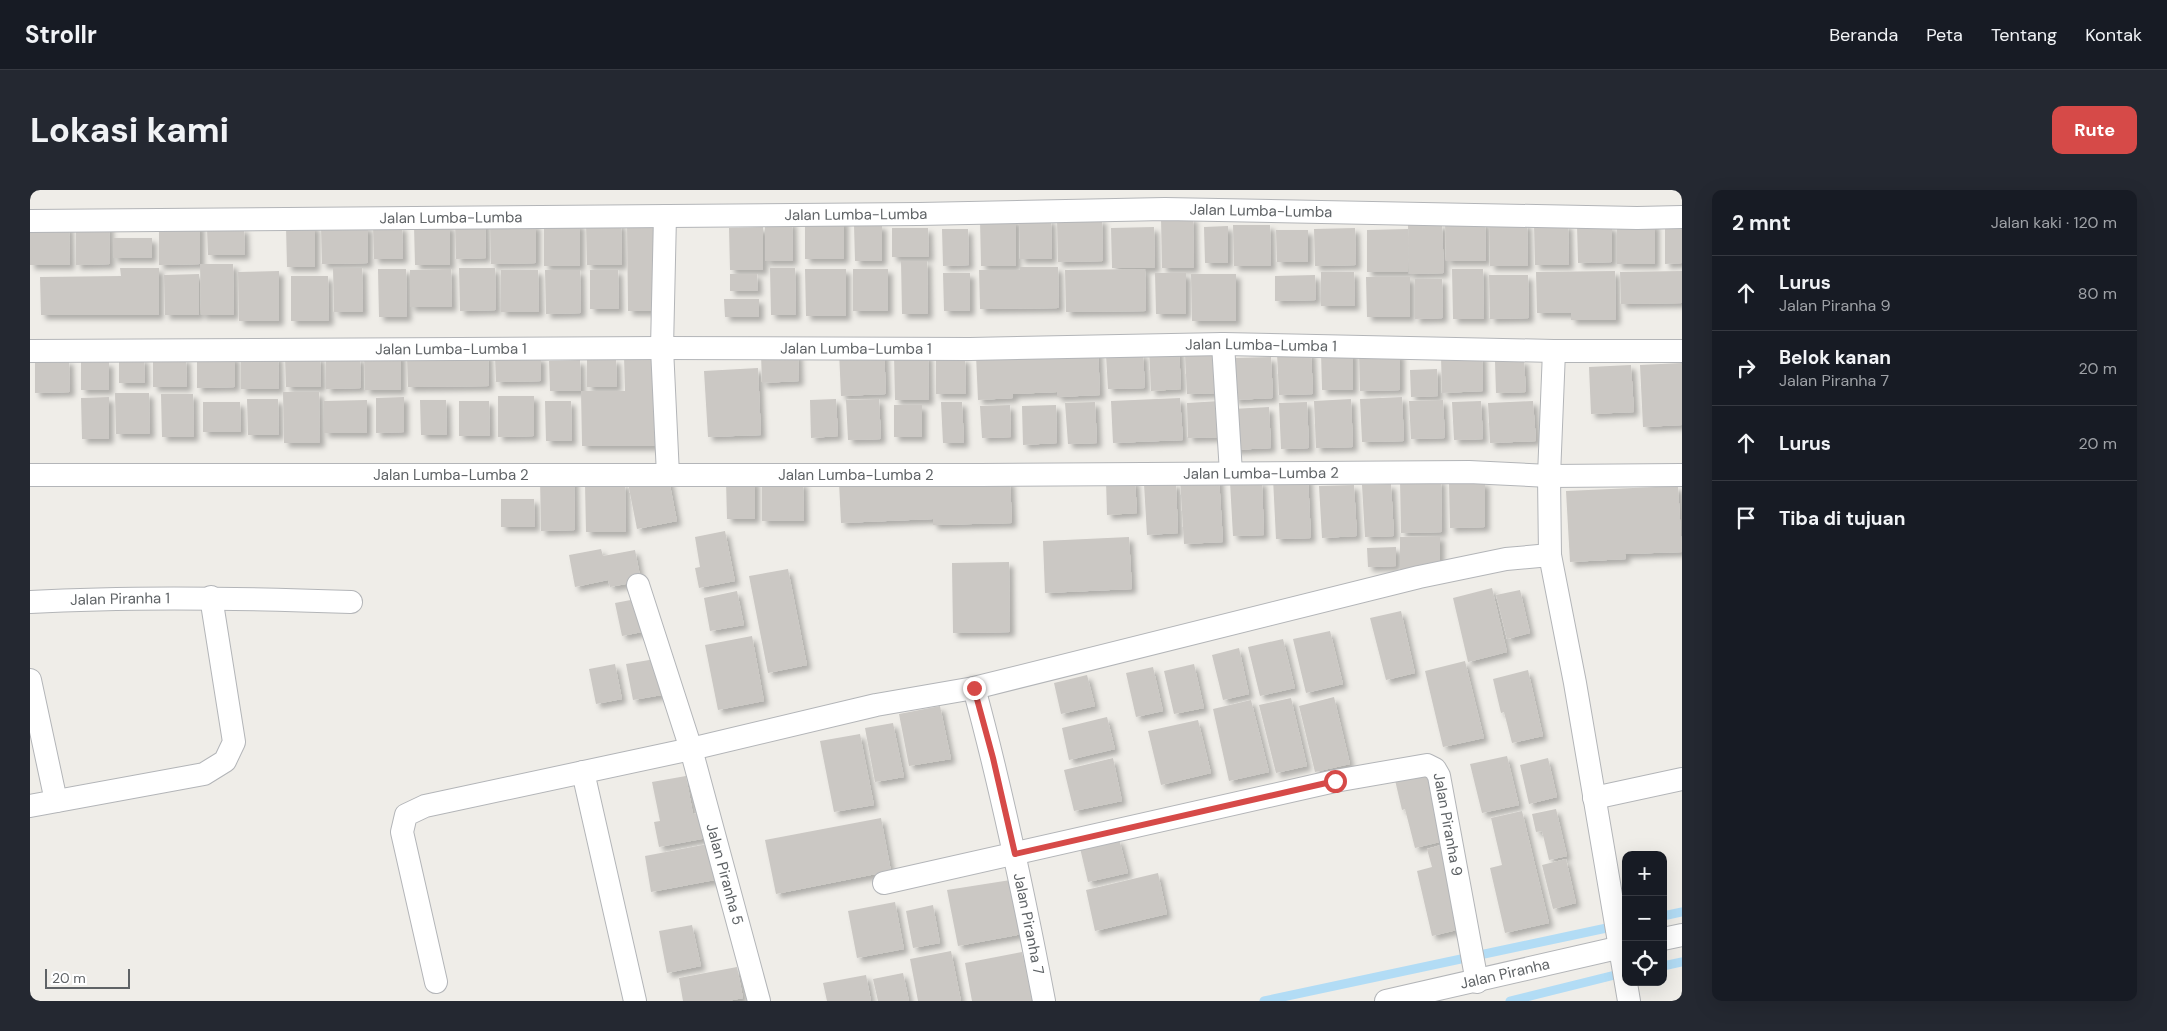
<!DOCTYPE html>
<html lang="id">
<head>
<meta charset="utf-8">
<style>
  body { margin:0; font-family:"DM Sans",sans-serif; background:#242831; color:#f1f3f6 }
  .controls { position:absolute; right:15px; bottom:15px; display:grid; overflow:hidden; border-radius:10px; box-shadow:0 5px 20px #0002 }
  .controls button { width:45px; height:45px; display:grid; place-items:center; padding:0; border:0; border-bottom:1px solid #363941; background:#171b24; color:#f1f3f6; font:25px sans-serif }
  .scale { position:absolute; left:15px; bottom:12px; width:85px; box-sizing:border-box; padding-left:5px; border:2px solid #5f6366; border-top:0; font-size:14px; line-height:18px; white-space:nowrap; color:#5f6366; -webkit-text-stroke:4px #fff; paint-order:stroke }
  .stop { position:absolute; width:15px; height:15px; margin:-11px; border:4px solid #d64a48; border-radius:50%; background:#fff }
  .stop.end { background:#d64a48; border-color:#fff; box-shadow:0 1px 5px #0008 }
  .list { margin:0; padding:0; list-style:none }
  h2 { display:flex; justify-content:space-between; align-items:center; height:65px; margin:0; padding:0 20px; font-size:21px }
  h2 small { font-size:16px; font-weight:400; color:#9ea1a6 }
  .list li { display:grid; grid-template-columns:32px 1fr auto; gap:15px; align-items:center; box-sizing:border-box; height:75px; padding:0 20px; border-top:1px solid #363941 }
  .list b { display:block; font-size:19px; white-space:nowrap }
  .list p { margin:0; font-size:16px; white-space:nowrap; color:#9ea1a6 }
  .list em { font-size:16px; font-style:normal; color:#9ea1a6 }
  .icon { flex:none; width:28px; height:28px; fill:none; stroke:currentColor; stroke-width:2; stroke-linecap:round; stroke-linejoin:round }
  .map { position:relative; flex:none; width:1652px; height:811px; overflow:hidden; border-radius:10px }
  header { display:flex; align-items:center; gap:30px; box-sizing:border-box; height:70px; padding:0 25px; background:#171b24; border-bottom:1px solid #363941 }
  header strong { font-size:24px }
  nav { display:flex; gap:28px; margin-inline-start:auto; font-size:18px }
  .intro { display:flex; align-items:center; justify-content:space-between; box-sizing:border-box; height:120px; padding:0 30px }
  h1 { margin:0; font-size:35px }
  .button { padding:12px 22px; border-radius:10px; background:#d64a48; color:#fff; font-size:18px; font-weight:700 }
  main { display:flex; gap:30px; padding:0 30px }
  aside { flex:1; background:#171b24; border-radius:10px; box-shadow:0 5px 20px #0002 }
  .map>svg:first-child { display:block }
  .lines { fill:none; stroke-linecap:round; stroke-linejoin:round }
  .stream { stroke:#b2dcf5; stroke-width:9 }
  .building { fill:#cbc8c4; filter:url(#shadow) }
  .minor-casing { stroke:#b3b5b8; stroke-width:24 }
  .minor { stroke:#fff; stroke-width:22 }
  .route { stroke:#d64a48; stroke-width:6 }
  .labels { text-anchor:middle; stroke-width:5; stroke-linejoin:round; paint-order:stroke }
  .street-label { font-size:15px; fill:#5f6366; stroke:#fff }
</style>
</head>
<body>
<header>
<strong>Strollr</strong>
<nav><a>Beranda</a><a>Peta</a><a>Tentang</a><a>Kontak</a></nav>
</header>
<div class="intro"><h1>Lokasi kami</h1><a class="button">Rute</a></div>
<main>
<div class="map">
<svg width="1652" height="811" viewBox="0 0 1652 811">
  <defs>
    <filter id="shadow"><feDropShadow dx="4.5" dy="4.5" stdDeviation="2.5" flood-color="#0004"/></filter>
  </defs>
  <rect width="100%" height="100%" fill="#efede8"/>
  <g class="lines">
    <path class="stream" d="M1633 726 1652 722
      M1633 776 1652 772
      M1234 811 1586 736
      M1480 811 1593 783"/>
  </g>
  <path class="building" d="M1131 27H1163L1164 78H1132Z
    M814 29V69H775V30Z
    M950 29H986V76H951Z
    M989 29H1021L1022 69H990Z
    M1027 29H1072L1073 71 1028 72Z
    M455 30 456 68 426 69 425 31Z
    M625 31 626 121H598L597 32Z
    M735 31H762L763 71H735Z
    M1455 31 1456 71H1416L1415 32Z
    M1635 32H1652V73L1635 74Z
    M550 33V76H514V34Z
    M556 33H591L592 75H557Z
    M1459 33H1497L1498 76H1460Z
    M1625 33V74H1587V34Z
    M46 34H79L80 74 46 75Z
    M129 34H170V74H203L204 125H171L170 74 129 75Z
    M506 34V73L461 74 460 35Z
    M1378 34H1412L1414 83 1379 84Z
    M1504 34H1538L1539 75H1505Z
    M39 35 40 75H0V37Z
    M285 35V77H257L256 36Z
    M384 35H420V75H385Z
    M824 35H852V71H825Z
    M1203 35H1240L1241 76H1204Z
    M338 36V73L292 74 291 37Z
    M343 36H372L373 69H344Z
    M1198 36V73H1175L1174 37Z
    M1547 36H1582V72L1548 73Z
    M733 37V80H700L699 38Z
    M1124 37 1125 78H1082L1081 38Z
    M214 38 215 65H178L177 39Z
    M862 38H898L899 67H862Z
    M1325 38 1326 75 1285 76 1284 39Z
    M912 39H938L939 75 913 76Z
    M1378 39V82H1337V40Z
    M1246 40H1278V72H1247Z
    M83 48H122V68H83Z
    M871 71H897L898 124H872Z
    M990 77H1028L1029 118 950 119 949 80H990Z
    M90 78H129V125H11L10 87 91 86Z
    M303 78H332L333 122H304Z
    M429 78H465L466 120 430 121Z
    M740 78H765L766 125H741Z
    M348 79H376L377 127H349Z
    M421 79 422 117H380V80Z
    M775 79H816V126H776Z
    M823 79H858V121H823Z
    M1115 79 1116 121 1036 122 1035 80Z
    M1422 79H1453L1454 129H1423Z
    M471 80H508L509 122H471Z
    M515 80H550L551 123 516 124Z
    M560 80H588L589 119H560Z
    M249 81V131H209L208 82Z
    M1585 81 1586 130H1541V123H1507L1506 82Z
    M1652 81V113L1591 114 1590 82Z
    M1291 82H1324L1325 116H1291Z
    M913 83H940V121H914Z
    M1125 83H1156V124H1126Z
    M169 84V125H135L134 85Z
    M700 84H727L728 101H700Z
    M1161 84H1206V131H1162Z
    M1285 85 1286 110 1245 111V86Z
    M1459 85H1498L1499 128 1460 129Z
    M261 86H298L299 131H261Z
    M1336 87H1380V127H1337Z
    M1385 89H1412L1413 128 1385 129Z
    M694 109H729V127H695Z
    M1149 157 1151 199 1121 201 1119 159Z
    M854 159 856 204 811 206 809 161Z
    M1068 159 1070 205 1027 207V202L983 204V208L948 210 946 165Z
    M1281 161 1283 204 1249 205 1247 163Z
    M1323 161V200H1292L1291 162Z
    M371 163V200H335L334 164Z
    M458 163 459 196 378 197 377 167Z
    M768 163 769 191 732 193 731 164Z
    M1113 163 1115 198 1078 199 1076 165Z
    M1186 163 1188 203 1157 204 1155 165Z
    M1329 163H1370V200L1330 201Z
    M864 164H898L899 210H865Z
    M1452 164 1453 201 1412 203 1411 166Z
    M211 165H248L249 199H211Z
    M167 166H205V197L167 198Z
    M290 166 291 197H256L255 167Z
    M594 166H627L628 256H552L551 201H595Z
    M296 167H330L331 198 296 199Z
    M465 167H511V191L466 192Z
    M1241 167 1243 208 1204 210 1202 168Z
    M89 168H114L115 193H89Z
    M123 168H156L157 197H123Z
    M906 168H935L936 204H906Z
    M557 169H586L587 197H557Z
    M39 170 40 202 5 203V171Z
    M550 170 551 201H520L519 171Z
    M1494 170 1496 202 1466 203 1465 171Z
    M51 172H79V200H51Z
    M1652 173V235L1613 237 1610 175Z
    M1601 175 1604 222 1561 224 1559 177Z
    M728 178 731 245 678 247 674 181Z
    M1407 179 1408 206 1381 207 1380 180Z
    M253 202H289L290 253H254Z
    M85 203H119L120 244H86Z
    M131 204H163L164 247H132Z
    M468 206H504V246L468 247Z
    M79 207V249H52L51 208Z
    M374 207V242L346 243V208Z
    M1372 207 1374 251 1332 252 1330 209Z
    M1150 208 1153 250 1083 253 1081 211Z
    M217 209H248L249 245H218Z
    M806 209 808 246 781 248 780 210Z
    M849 209 851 249 818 250 816 210Z
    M1321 209 1323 257 1286 258 1284 211Z
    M337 210V243H294V211Z
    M390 210H416L417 245H391Z
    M1413 210 1415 248 1381 249 1379 211Z
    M429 211H459L460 246H429Z
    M515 211H541L542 251H516Z
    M1190 211 1192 247 1158 248 1157 213Z
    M1451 211 1453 249 1424 250 1422 212Z
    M1503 211 1506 251 1460 253 1458 213Z
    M173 212H210L211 242H173Z
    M911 212H932L934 253H913Z
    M1065 212 1067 253 1038 254 1035 213Z
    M1277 212 1279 258 1251 259 1249 213Z
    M864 215H892V247H864Z
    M980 215 981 247 952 248 950 216Z
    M1026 215 1027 253 993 255 992 216Z
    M1239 217 1241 258 1203 260 1201 219Z
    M638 285 647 331 607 339 598 293Z
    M544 286 545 340 511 341 510 287Z
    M1189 287 1193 352 1154 354 1150 288Z
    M1278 287 1281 348 1246 349 1243 288Z
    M1411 289 1412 342 1371 343 1370 290Z
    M696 290H725V329H697Z
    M980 290 982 333 903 335V329L811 333 809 292Z
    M1105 290 1107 323 1077 325 1076 291Z
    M1232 291 1234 345 1203 346 1200 292Z
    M732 292H773L774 331H732Z
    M1419 292H1455V337L1420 338Z
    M595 293 596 342H556L555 294Z
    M1146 293 1148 343 1117 345 1114 294Z
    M1361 294 1364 346 1335 347 1332 295Z
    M1324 295 1327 346 1292 348 1289 296Z
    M1648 296 1652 362 1595 364 1596 369 1540 372 1536 301Z
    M471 309H504L505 337H471Z
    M695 341 705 391 669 398 665 378 670 377 665 347Z
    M1410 346V380H1370V347Z
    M1099 347 1102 399 1015 403 1013 351Z
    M1366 357V376L1338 377 1337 358Z
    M571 359 573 366 605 360 611 391 580 397 578 390 545 397 539 365Z
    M979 372 980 442 923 443 922 373Z
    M758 379 777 475 738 483 719 386Z
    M1462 398 1477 462 1438 472 1423 408Z
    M1490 400 1500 443 1477 449 1466 405Z
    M707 401 714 435 680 441 674 408Z
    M606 409 612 442 592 446 585 413Z
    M1371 421 1385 483 1356 490 1340 428Z
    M1300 441 1313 494 1276 503 1263 449Z
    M722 446 734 511 688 520 675 455Z
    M1253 449 1265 498 1230 506 1218 457Z
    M1209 458 1219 504 1193 510 1182 465Z
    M625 469 632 505 603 510 596 474Z
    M1435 471 1454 548 1413 557 1395 481Z
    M585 474 592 509 566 514 559 479Z
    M1164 474 1174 518 1144 524 1134 481Z
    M1123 477 1133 521 1106 527 1096 483Z
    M1498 480 1513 546 1482 553 1474 522 1471 523 1463 489Z
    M1057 485 1065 516 1031 524 1024 493Z
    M1304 507 1320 574 1285 582 1269 516Z
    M1261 508 1277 576 1246 583 1229 515Z
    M1221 510 1239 582 1199 591 1183 519Z
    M910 516 921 569 879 576 869 524Z
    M1077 527 1085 559 1039 570 1032 538Z
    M1168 530 1181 583 1131 595 1118 541Z
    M863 533 874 587 845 592 835 538Z
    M830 544 844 615 804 622 790 551Z
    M1477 566 1489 615 1452 623 1440 574Z
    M1083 568 1092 611 1044 621 1034 580Z
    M1518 568 1527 607 1499 614 1490 575Z
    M1402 581 1418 650 1385 658 1375 619 1372 620 1365 590Z
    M656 586 663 624 672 623 677 648 629 657 624 632 630 631 622 592Z
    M1526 619 1537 666 1519 670 1512 641 1506 642 1502 624Z
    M1492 621 1519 733 1475 743 1460 678 1472 675 1461 628Z
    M851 628 861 681 746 704 735 650Z
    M1089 649 1098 683 1058 692 1050 658Z
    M683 653 690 689 621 702 615 666Z
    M1411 655 1431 739 1402 746 1387 681 1402 677 1397 659Z
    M1536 669 1546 713 1523 719 1512 675Z
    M1128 683 1137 724 1065 741 1056 700Z
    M987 689 998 743 928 756 917 700Z
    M865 712 874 759 827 768 818 721Z
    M903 715 910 753 883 758 876 721Z
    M662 735 671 776 637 783 629 741Z
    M921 761 931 811H888L880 769Z
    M992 762 1002 811H942L935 773Z
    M707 777 713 808 698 811H653L649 788Z
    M873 783 879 811H848L843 789Z
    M836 785 841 811H797L793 793Z"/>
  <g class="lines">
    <defs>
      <g id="minor">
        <path d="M635 26 632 158 638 285"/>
        <path id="s1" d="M0 31 889 24 1135 19 1607 28 1652 27"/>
        <path d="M1193 154 1201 283"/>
        <path id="s2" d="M0 161 632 158 940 159 1193 154 1524 161H1652"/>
        <path id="s3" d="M0 285H950L1439 282 1519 286 1652 285"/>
        <path d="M1520 365 1519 286 1524 161"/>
        <path id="s4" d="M608 395 661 559 729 811"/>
        <path id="s5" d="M0 412C107 406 213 408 321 412"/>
        <path d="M0 490 26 611"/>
        <path d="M944 498 1389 387 1476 369 1520 365 1545 493 1599 811"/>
        <path d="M553 582 605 811"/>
        <path d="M1564 608 1652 589"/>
        <path d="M0 616 174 584 195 571 204 552 181 407"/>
        <path id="s6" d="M854 693 1305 591 1397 575 1405 579 1409 586 1447 792"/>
        <path d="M1633 749 1652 745"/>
        <path id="s7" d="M406 792 372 642 376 625 395 616 661 559 846 515 944 498C972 601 994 706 1014 811"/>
        <path id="s8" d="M1356 811 1596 756"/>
      </g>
    </defs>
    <use href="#minor" class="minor-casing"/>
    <use href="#minor" class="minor"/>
  </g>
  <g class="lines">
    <path class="route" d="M944 498 963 568 985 664 1305 591"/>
  </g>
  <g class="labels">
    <g class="street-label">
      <text dy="5" stroke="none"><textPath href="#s1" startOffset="1231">Jalan Lumba-Lumba</textPath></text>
      <text dy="5" stroke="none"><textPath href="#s1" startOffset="826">Jalan Lumba-Lumba</textPath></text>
      <text dy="5" stroke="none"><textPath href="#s1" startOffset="421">Jalan Lumba-Lumba</textPath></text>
      <text dy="5" stroke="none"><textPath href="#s2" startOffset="1231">Jalan Lumba-Lumba 1</textPath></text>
      <text dy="5" stroke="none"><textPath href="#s2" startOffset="826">Jalan Lumba-Lumba 1</textPath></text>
      <text dy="5" stroke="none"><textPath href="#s2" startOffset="421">Jalan Lumba-Lumba 1</textPath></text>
      <text dy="5" stroke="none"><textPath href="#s3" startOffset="1231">Jalan Lumba-Lumba 2</textPath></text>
      <text dy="5" stroke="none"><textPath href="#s3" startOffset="421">Jalan Lumba-Lumba 2</textPath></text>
      <text dy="5" stroke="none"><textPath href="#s3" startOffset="826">Jalan Lumba-Lumba 2</textPath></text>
      <text dy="5" stroke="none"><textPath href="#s5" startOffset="90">Jalan Piranha 1</textPath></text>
      <text dy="5" stroke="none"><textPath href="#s6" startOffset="622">Jalan Piranha 9</textPath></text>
      <text dy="5" stroke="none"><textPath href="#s4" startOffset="302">Jalan Piranha 5</textPath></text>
      <text dy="5" stroke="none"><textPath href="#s7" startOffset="996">Jalan Piranha 7</textPath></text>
      <text dy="5" stroke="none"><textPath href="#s8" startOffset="122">Jalan Piranha</textPath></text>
    </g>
  </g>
</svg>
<div class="controls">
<button>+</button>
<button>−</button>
<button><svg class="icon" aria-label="locate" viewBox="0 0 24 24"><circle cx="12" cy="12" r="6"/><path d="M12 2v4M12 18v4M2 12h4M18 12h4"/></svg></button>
</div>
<div class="scale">20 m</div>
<div class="stop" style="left:1305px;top:591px"></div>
<div class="stop end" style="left:944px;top:498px"></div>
</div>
<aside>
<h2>2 mnt<small>Jalan kaki · 120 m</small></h2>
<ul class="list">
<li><svg class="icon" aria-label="ahead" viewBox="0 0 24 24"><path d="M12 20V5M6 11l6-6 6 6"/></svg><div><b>Lurus</b><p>Jalan Piranha 9</p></div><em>80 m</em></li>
<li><svg class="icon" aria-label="right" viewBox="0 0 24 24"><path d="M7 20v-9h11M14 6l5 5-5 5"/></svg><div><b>Belok kanan</b><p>Jalan Piranha 7</p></div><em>20 m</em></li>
<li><svg class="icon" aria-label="ahead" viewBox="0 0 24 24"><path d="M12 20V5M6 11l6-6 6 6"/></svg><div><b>Lurus</b></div><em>20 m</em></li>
<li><svg class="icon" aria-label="arrive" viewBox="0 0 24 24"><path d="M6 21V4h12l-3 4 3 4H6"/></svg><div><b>Tiba di tujuan</b></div></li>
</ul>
</aside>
</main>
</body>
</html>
